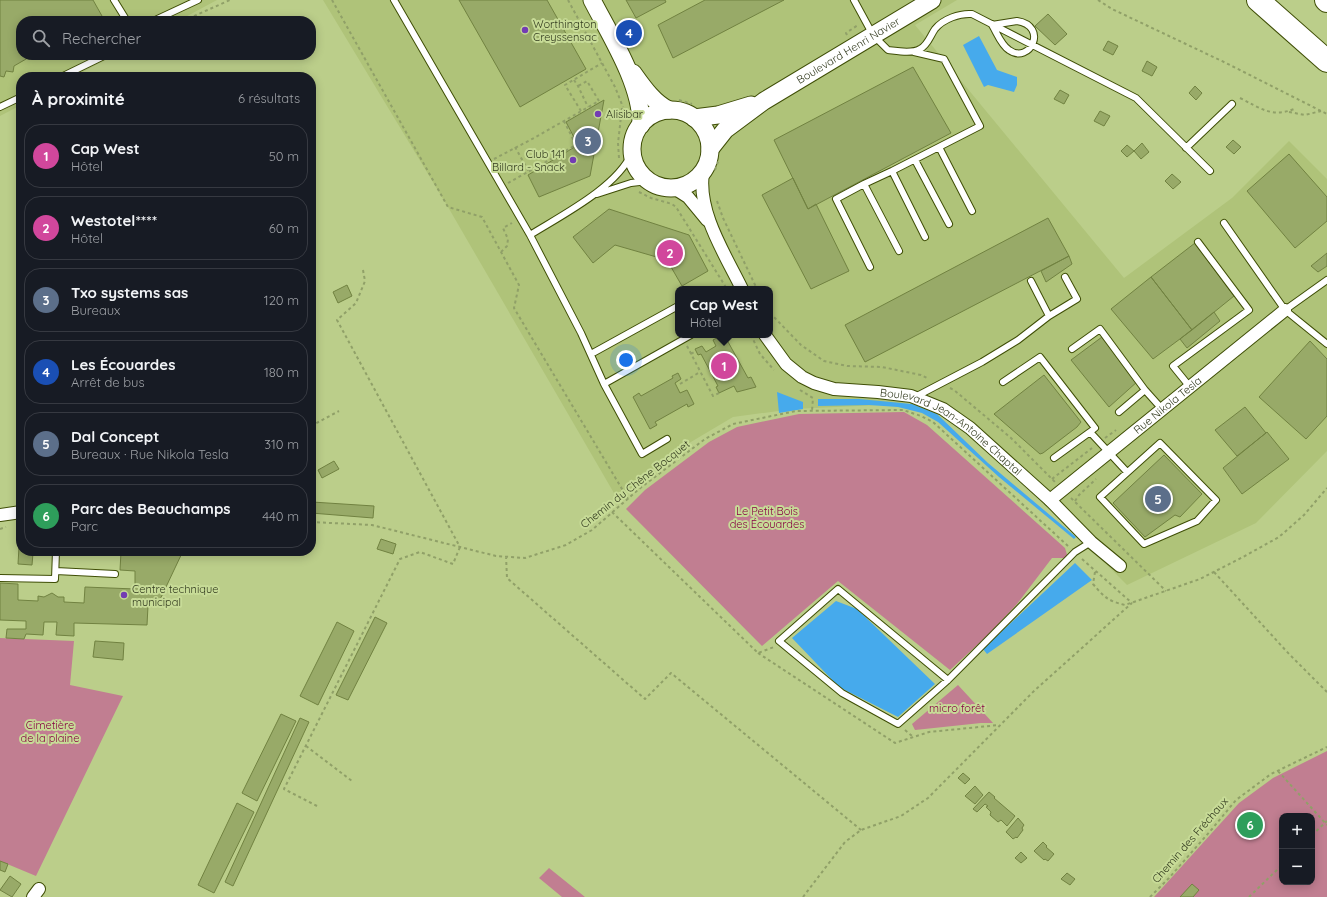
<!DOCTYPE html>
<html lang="fr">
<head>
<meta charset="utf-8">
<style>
  body { margin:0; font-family:Quicksand,sans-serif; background:#20242c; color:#f1f3f6 }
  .controls { position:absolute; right:12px; bottom:12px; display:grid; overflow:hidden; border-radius:8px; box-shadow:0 2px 10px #0003 }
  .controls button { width:36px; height:36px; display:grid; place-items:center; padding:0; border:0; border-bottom:1px solid #363941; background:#171b24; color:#f1f3f6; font:20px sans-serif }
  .you { position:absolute; left:626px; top:360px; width:14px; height:14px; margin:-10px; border:3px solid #fff; border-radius:50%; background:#1a73e8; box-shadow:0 0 0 6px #1a73e833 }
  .badge { display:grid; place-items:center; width:26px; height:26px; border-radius:50%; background:#b8a1d8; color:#fff; font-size:13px; font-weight:700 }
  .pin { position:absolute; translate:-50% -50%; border:2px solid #fff; box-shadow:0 1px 4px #0006 }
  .popup { position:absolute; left:675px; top:286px; width:98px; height:52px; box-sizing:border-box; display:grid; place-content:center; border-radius:8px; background:#171b24; filter:drop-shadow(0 1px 3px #0005); font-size:13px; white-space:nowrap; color:#9ea1a6 }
  .popup b { font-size:15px; color:#f1f3f6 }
  .popup::after { content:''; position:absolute; left:50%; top:100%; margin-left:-8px; border:8px solid transparent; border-top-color:#171b24 }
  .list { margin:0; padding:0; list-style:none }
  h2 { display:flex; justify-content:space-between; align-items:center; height:52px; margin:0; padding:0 16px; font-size:17px }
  h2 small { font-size:13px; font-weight:400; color:#9ea1a6 }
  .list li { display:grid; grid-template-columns:26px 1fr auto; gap:12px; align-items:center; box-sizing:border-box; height:64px; margin:0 8px 8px; padding:0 8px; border:1px solid #363941; border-radius:16px }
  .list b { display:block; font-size:15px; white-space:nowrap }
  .list p { margin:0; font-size:13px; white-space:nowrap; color:#9ea1a6 }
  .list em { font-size:13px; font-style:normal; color:#9ea1a6 }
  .icon { flex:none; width:22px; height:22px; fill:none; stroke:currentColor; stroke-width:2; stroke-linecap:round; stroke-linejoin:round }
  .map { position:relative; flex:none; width:1327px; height:897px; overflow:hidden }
  .search { position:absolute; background:#171b24; box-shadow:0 2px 10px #0003; left:16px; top:16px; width:300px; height:44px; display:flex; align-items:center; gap:10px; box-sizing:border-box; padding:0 14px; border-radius:16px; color:#9ea1a6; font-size:15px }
  .panel { position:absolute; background:#171b24; box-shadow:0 2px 10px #0003; left:16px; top:72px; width:300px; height:484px; border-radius:16px }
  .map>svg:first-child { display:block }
  .built { fill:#afc379; fill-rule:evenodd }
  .green { fill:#c17e91; fill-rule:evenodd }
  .water { fill:#46aaec }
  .building { fill:#98aa68; stroke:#718241 }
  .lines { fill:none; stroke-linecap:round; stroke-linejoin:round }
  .service-casing { stroke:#3f4e06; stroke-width:8 }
  .minor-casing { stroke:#3f4e06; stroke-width:14 }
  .secondary-casing { stroke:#3f4e06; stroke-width:19 }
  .motorway-casing { stroke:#3f4e06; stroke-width:24 }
  .path { stroke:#90a068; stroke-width:2; stroke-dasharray:3 3; stroke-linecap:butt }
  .service { stroke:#fff; stroke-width:6 }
  .minor { stroke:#fff; stroke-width:12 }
  .secondary { stroke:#fff; stroke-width:17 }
  .motorway { stroke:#fff; stroke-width:22 }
  .poi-dot { fill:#733cb3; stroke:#c7db97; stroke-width:1.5 }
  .labels { text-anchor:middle; stroke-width:4; stroke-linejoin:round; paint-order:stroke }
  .poi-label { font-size:11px; fill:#333b1f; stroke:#c7db97; text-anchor:start }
  .street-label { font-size:11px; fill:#333b1f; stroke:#c7db97 }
  .park-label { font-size:11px; fill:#870143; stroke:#c7db97 }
</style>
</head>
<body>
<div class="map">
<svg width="1327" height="897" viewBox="0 0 1327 897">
  <rect width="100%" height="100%" fill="#bbce8a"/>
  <path class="built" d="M0 0H217L178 21H21V55H115L73 77H21V105L0 116Z
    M323 0H957L915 25 1124 278 1232 198 1289 141 1327 179V451L1256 523 1127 585 953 411 926 396 900 404 793 409 733 417 674 452 618 500 448 207ZM678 289H770V335H678Z"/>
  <path class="green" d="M904 412 927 425 1065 548 1068 558H1052L1017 604 988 635 950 670 838 581 762 646 626 509 645 490 709 442 737 427 799 414Z
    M0 638 74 641 70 685 123 696 36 876 0 861Z
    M958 685 993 723H981L915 730 912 724Z
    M1327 751V897H1154L1239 803 1273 778ZM1282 816H1312V882H1282Z
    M549 868 585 897H562L539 878Z"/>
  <path class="water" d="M979 36 997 70 1017 77V85L1014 92 988 85 984 87 963 45Z
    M777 392 803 402V409L779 413Z
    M818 399H859L912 404 937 414 988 463 1076 537 1074 539 999 477 938 422 922 413 898 407 869 405 818 406Z
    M1075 563 1092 580 987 654 983 649Z
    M836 601 857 609 935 684 898 717 839 687 792 638Z"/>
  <path class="building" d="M0 0H93L102 16 93 21H21V55H33L14 66 13 72 6 71 4 77 0 76Z
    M459 0H547L586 69 520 107Z
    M626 0H665L666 2 636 18Z
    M705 0H784L673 58 658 25Z
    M1048 14 1067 34 1055 45 1035 26Z
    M1108 41 1118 46 1113 55 1103 50Z
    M1147 61 1157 67 1152 76 1142 71Z
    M913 67 951 133 808 209 774 140Z
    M1195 86 1202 93 1196 100 1189 93Z
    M1060 90 1069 95 1064 104 1054 99Z
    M604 100 590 176 539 197 528 175 578 145 566 122Z
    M1100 111 1110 116 1104 126 1094 121Z
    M1233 140 1241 147 1234 154 1226 147Z
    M1142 143 1149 152 1141 159 1134 151Z
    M1127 145 1134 151 1127 157 1121 151Z
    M1289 154 1327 197V221L1295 248 1247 191Z
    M1172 174 1181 182 1173 189 1165 181Z
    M793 178 808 209 816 204 849 271 811 289 762 195Z
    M609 209 689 235 708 271 682 286 667 260 615 245 593 263 573 237Z
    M1048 218 1069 256 865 362 845 325Z
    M1195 243 1234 296 1192 330 1151 277Z
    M1327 253V266L1318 272 1311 266Z
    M1069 256 1072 264 1046 282 1041 271Z
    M1151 277 1192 330 1153 359 1111 309Z
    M347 285 352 296 338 303 333 292Z
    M1214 312 1220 321 1187 348 1180 339Z
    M722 335H728L729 339 727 340 748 378 751 377 756 387 737 392 734 386 719 393 716 387 718 386 701 354 698 355 695 349 702 346 706 352 716 346 713 340Z
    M1102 337 1138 381 1109 407 1071 360Z
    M1310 341 1327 359V416L1306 439 1259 397Z
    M678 373 681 379 675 383 680 393 687 390 694 404 688 407 687 404 655 422 657 425 650 429 633 397 639 393 641 396 673 378 672 376Z
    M1044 375 1081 422 1077 427 1043 453 1040 454 994 414Z
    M1245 407 1266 433 1237 456 1215 430Z
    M1267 432 1289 459 1242 494 1223 468Z
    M1164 455 1202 494 1180 517 1175 515 1145 537 1113 503Z
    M334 461 339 469 322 478 318 470Z
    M312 502 374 506 373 518 311 513Z
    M381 539 396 544 393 554 377 549Z
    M19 547H21V551H36V553H33L32 565 18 564Z
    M98 551H183L157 606H148L147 625 74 623V636L56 635 57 622H44L43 635 26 634 24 639 6 638 7 629H26V621L0 620V583L18 584V600L38 601V596L44 597 52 593 58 597H64V602L84 603 85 587 135 589V571L120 570 121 552Z
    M375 617 387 623 348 700 336 695Z
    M337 622 354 631 318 705 300 696Z
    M95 641 124 643 123 660 93 657Z
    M281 714 296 721 257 801 242 793Z
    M300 718 309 722 233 886 225 882Z
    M963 773 970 779 965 784 958 778Z
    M975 786 983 795 975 804 965 796Z
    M989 792 995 797 994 798 1015 816 1007 826 1001 820 998 822 990 815 991 812 986 807 988 806 985 804 977 812 973 809Z
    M237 803 254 812 214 893 198 885Z
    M1018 818 1024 825 1022 828 1023 830 1017 838 1016 837 1013 839 1006 832Z
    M1043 842 1047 846 1046 847 1054 854 1048 861 1045 859 1044 860 1034 851Z
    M1021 852 1027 858 1021 863 1015 858Z
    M0 861 8 864 5 872 0 870Z
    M1067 873 1075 879 1070 885 1061 879Z
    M10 876 21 884 12 897 0 890Z
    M1192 884 1199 890 1193 897H1180Z"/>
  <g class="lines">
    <defs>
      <path id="service" d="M114 0 127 21
        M394 0 530 235 581 333 604 384
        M854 0 873 35 888 50C897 51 912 54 920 49 928 45 930 36 935 29 943 19 960 13 972 14L1136 98 1210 171
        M153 21 198 0
        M1017 21C1049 26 1030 65 1009 50 1001 45 997 33 992 25Z
        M61 77 106 55
        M0 107 21 97
        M939 147 972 211
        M1186 148 1232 104
        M915 160 949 224
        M892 171 925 237
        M864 184 899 251
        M597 194 631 183 648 181
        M1224 223 1285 310 1327 344
        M530 235C562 215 616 188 632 153
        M870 267 836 199 864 184 892 171 980 126 944 59 914 52
        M1031 281 1049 316
        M1285 310 1327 280
        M1072 349 1100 329 1145 390
        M591 354 678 306
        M1003 382 1040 357 1095 428 1090 432 1127 472
        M1190 387 1173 366 1249 310 1198 242
        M915 397 982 362 1018 340 1049 316 1077 299 1065 277
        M1119 412 1145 390 1162 409
        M667 439 642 454 604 384 691 335
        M1160 443 1216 500 1197 521 1144 544 1100 497Z
        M1054 458 1090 432
        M56 571 115 574
        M0 578 55 579 56 551
        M948 680 838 589 779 641 842 693 898 724 948 680 1075 552 1091 542"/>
      <g id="minor">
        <path d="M703 172C697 212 725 254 742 289"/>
        <path d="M674 188 688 197 707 220"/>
        <path id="s1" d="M765 335 786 364 802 377 814 383 834 389 878 392 911 396 943 409 970 428 1050 500 1091 542 1120 566"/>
        <path id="s2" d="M1050 500 1285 310"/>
        <path d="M0 515 21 512"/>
        <path d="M33 897 39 889"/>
      </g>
      <g id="secondary">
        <path d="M592 0C610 35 642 85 641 125"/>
        <path d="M633 73C643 87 654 103 669 110"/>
        <circle cx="671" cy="149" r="39"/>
        <path d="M694 118 718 115 751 105"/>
        <path id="s3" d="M710 149 725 130 764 101 932 0"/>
      </g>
      <path id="motorway" d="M1258 0 1327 61
        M1326 0 1327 1"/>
    </defs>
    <use href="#service" class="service-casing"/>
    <use href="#minor" class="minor-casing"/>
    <use href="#secondary" class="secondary-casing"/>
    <use href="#motorway" class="motorway-casing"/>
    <path class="path" d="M332 0 448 207 482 217 519 285 514 308 628 499
      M568 0 615 87 623 107
      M1098 0 1112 9 1226 63 1327 114
      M183 21 230 0
      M847 35 846 33 858 25
      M574 80 578 86 588 107
      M1240 98C1260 108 1272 118 1294 109
      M679 100 692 104
      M581 111 565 85 602 63
      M1289 112 1305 115 1321 111
      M515 147 529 172
      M619 158 618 143 622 108
      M494 159 534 138 599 101 587 81 578 86
      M715 170 719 159
      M508 183 576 145 564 121
      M639 192 651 198 672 204 676 207 727 289
      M717 201 723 218 757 289
      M501 252 507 246 508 239 503 228 512 223
      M363 270 365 281 356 303 337 320 460 547
      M770 313 801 345 824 361 847 366 882 367 921 375 929 379
      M751 335 760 354 774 370
      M687 346 713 396 719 393
      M691 354 696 351
      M680 384 700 372
      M950 388 954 390 1011 438 1055 482
      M800 390 813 398 812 411
      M311 426 339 411
      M1105 438 1116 430
      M1052 479 1092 448
      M1071 498 1166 591
      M1075 501 1079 495 1096 479
      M612 512 758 653 774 647
      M311 522 372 525 496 556 525 558 566 545 592 530 639 489 705 439 733 424 796 411 903 410 921 416 933 422 1068 546
      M0 529 6 527
      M506 556 507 578 645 699 671 673 861 830
      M1082 559 1132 603
      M1095 572 1093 584C1104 597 1108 601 1125 605L1200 579 1243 557 1279 537 1304 515 1327 488
      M1214 572 1289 654 1327 692
      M758 653 895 743 929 732 999 725
      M905 730 912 736
      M306 746 352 781
      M1278 771 1327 825
      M317 806 284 789 400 559 420 552 453 564 460 547
      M1312 835 1327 821
      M803 897 845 842 861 830 901 816 928 798 1035 690 1132 603
      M1150 897 1169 878 1212 829 1236 800 1271 774 1327 747
      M1249 897 1282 865"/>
    <use href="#service" class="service"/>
    <use href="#minor" class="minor"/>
    <use href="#secondary" class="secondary"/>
    <use href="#motorway" class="motorway"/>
  </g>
  <g class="poi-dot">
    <circle cx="525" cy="30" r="4"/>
    <circle cx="598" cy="114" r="4"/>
    <circle cx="573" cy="160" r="4"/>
    <circle cx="124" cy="595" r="4"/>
  </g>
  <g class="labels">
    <g class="poi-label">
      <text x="533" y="28">Worthington<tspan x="533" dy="13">Creyssensac</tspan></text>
      <text x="606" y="118">Alisibar</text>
      <text x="565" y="158" text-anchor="end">Club 141<tspan x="565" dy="13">Billard - Snack</tspan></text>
      <text x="132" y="593">Centre technique<tspan x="132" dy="13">municipal</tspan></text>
    </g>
    <g class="street-label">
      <text dy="4" stroke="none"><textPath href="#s3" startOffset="171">Boulevard Henri Navier</textPath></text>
      <text dy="4" stroke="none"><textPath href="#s2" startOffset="151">Rue Nikola Tesla</textPath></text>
      <text dy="4" stroke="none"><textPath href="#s1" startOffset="220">Boulevard Jean-Antoine Chaptal</textPath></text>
      <text transform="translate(635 484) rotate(-38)" y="4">Chemin du Chêne Bocquet</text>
      <text transform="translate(1190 840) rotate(-49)" y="4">Chemin des Fréchaux</text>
    </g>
    <g class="park-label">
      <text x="767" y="515">Le Petit Bois<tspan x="767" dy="13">des Écouardes</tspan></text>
      <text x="957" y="712">micro forêt</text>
      <text x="50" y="729">Cimetière<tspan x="50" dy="13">de la plaine</tspan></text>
    </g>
  </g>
</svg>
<div class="controls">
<button>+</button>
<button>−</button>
</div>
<div class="you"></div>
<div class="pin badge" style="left:724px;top:366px;background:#d1479c">1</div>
<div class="popup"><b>Cap West</b>Hôtel</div>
<div class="pin badge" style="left:670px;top:253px;background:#d1479c">2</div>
<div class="pin badge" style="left:588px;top:141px;background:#5c6f8a">3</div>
<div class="pin badge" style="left:629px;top:33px;background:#1a4fb4">4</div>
<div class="pin badge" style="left:1158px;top:499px;background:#5c6f8a">5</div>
<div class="pin badge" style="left:1250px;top:825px;background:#2e9e5b">6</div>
<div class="search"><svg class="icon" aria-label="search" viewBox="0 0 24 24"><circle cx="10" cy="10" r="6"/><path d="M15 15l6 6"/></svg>Rechercher</div>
<section class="panel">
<h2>À proximité<small>6 résultats</small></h2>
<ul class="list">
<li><span class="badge" style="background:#d1479c">1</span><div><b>Cap West</b><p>Hôtel</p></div><em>50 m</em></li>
<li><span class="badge" style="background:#d1479c">2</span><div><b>Westotel****</b><p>Hôtel</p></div><em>60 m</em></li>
<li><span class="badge" style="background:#5c6f8a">3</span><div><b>Txo systems sas</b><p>Bureaux</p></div><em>120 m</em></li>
<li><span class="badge" style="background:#1a4fb4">4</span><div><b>Les Écouardes</b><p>Arrêt de bus</p></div><em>180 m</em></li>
<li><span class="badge" style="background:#5c6f8a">5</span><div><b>Dal Concept</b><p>Bureaux · Rue Nikola Tesla</p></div><em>310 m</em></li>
<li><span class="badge" style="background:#2e9e5b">6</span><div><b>Parc des Beauchamps</b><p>Parc</p></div><em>440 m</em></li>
</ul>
</section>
</div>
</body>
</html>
